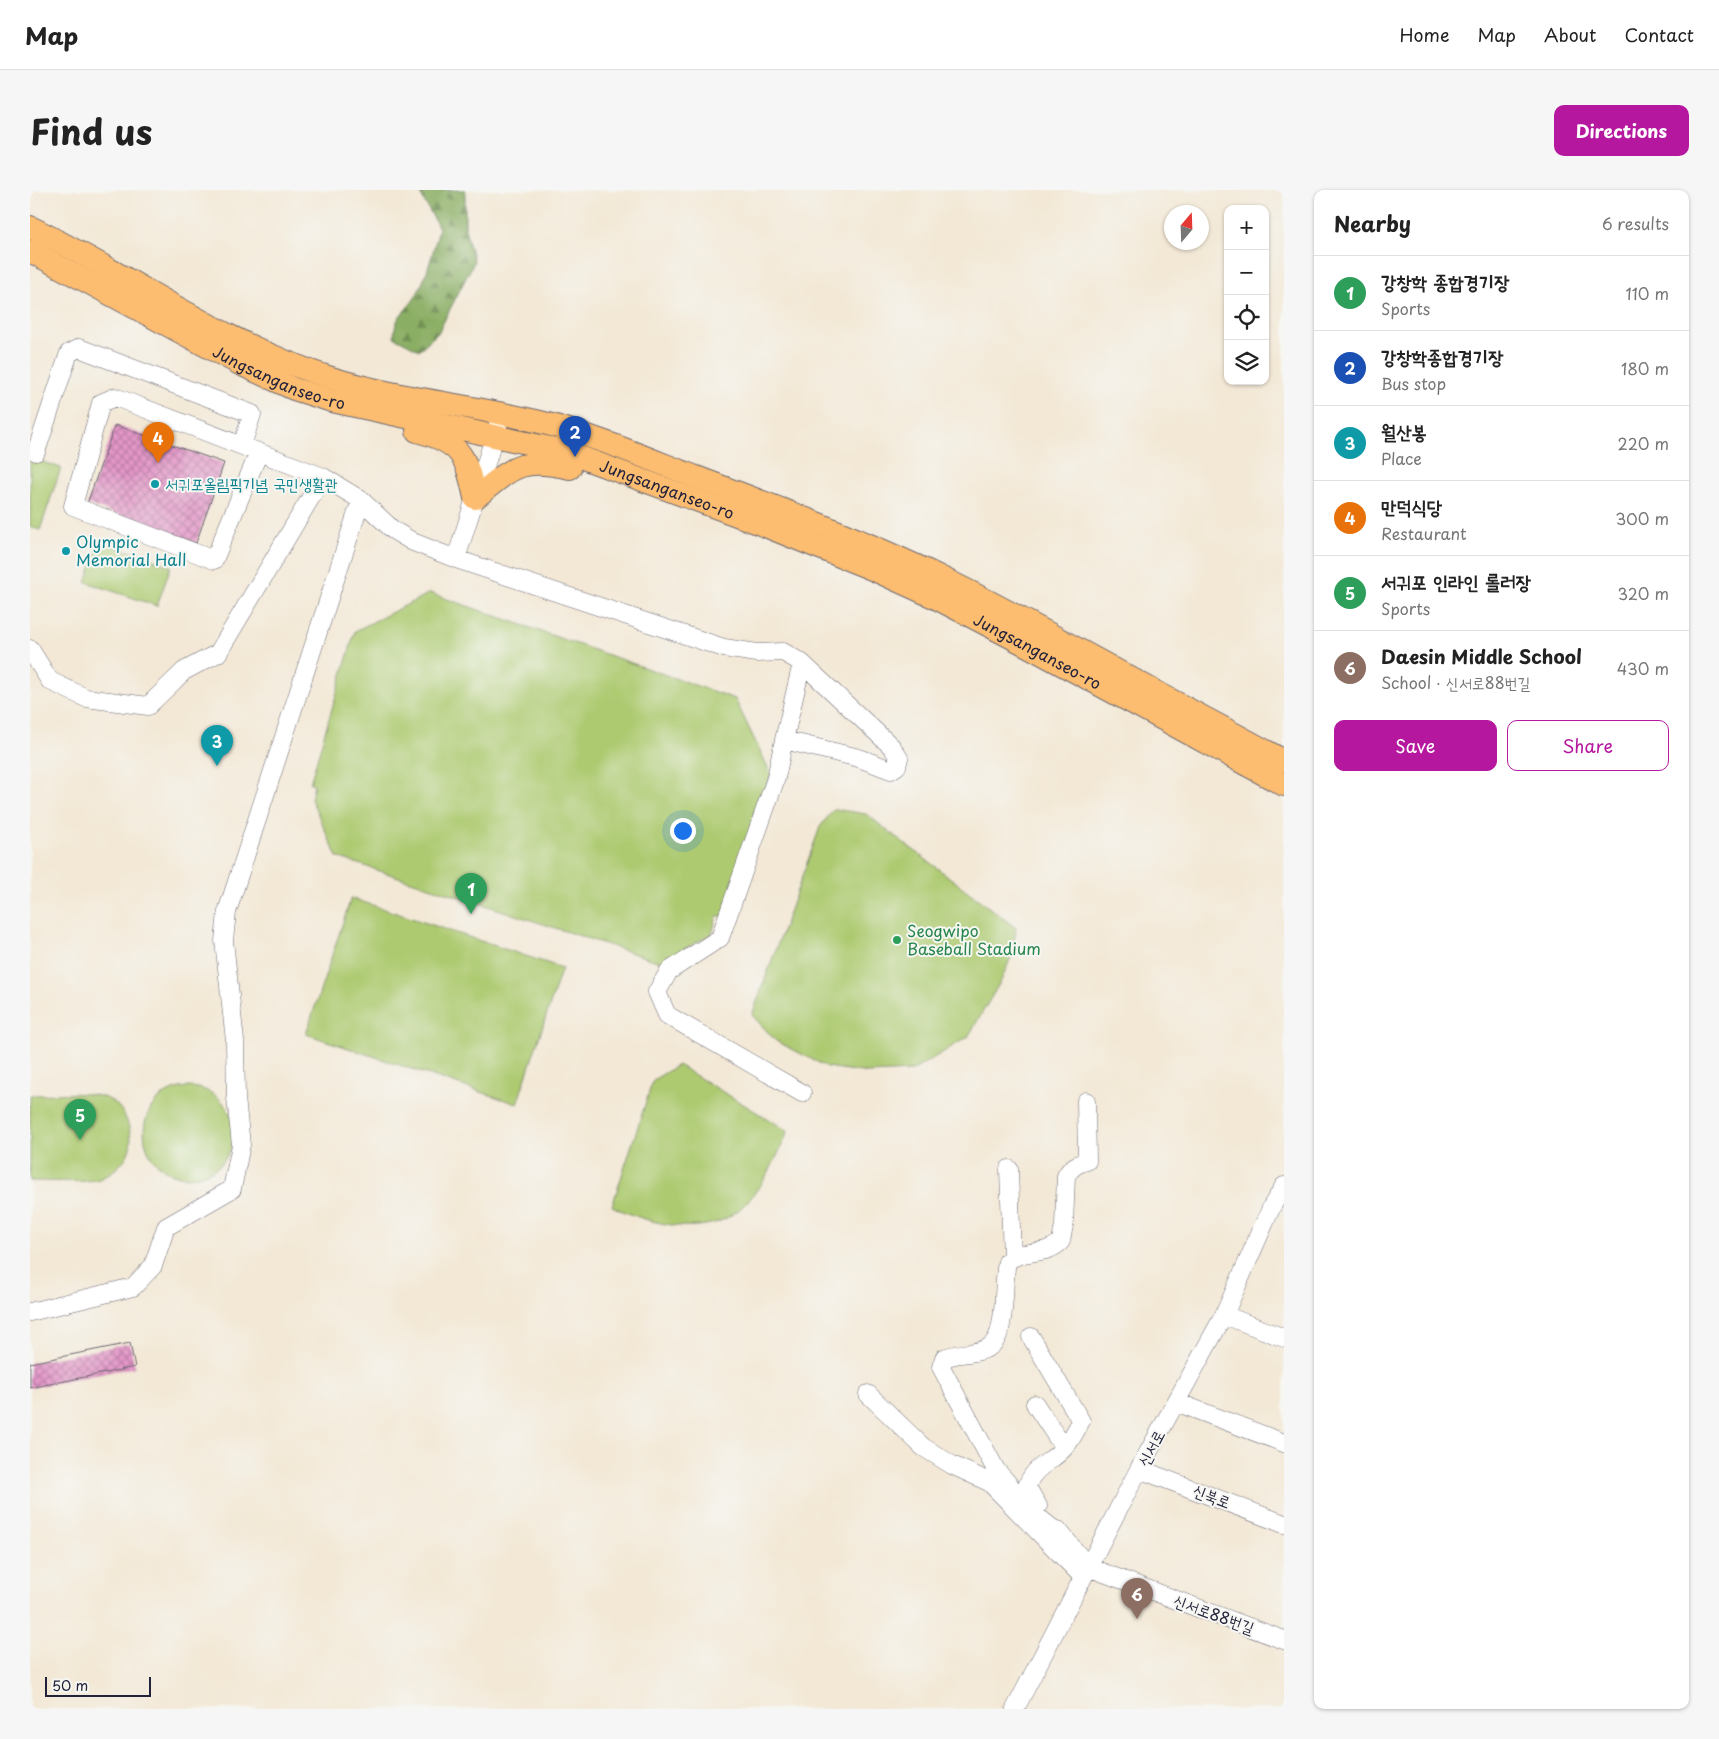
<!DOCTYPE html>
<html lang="en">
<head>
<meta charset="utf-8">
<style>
  body { margin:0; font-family:"Playpen Sans","Poor Story",sans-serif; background:#f6f6f6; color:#222 }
  .controls { position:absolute; right:15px; top:15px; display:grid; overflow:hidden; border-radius:10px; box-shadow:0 1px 4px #0004 }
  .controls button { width:45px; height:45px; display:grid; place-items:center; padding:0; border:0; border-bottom:1px solid #e0e0e0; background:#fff; color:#222; font:25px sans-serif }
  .compass { position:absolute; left:1134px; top:15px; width:45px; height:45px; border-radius:50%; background:#fff; box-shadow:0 1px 4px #0004; rotate:19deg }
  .scale { position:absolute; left:15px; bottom:12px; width:106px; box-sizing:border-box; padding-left:5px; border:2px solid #22223b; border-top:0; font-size:14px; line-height:18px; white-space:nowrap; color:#22223b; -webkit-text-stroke:4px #f6f6f2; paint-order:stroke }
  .you { position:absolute; left:652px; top:640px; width:18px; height:18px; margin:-12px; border:4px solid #fff; border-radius:50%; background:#1a73e8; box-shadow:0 0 0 8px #1a73e833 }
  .badge { display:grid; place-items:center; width:32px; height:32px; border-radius:50%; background:#b5179e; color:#fff; font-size:16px; font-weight:700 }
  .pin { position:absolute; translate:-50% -41px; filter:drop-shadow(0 1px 2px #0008) }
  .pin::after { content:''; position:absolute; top:26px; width:18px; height:15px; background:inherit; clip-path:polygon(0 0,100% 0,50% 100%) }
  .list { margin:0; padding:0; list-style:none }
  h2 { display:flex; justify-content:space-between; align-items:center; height:65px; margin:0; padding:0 20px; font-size:21px }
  h2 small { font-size:16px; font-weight:400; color:#767676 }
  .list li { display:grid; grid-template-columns:32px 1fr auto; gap:15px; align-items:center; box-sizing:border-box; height:75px; padding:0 20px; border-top:1px solid #e0e0e0 }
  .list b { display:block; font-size:19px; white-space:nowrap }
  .list p { margin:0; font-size:16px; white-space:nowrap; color:#767676 }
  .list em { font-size:16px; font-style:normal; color:#767676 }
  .actions { display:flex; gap:10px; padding:15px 20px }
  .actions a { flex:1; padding:11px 0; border:1px solid #b5179e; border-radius:10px; text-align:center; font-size:18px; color:#b5179e }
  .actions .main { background:#b5179e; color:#fff }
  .icon { flex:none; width:28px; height:28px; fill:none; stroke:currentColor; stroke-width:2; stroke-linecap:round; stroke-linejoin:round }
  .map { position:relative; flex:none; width:1254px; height:1519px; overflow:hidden; border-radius:10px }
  header { display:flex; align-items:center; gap:30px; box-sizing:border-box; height:70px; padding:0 25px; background:#fff; border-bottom:1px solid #e0e0e0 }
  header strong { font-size:24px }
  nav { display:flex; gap:28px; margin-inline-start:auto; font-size:18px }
  .intro { display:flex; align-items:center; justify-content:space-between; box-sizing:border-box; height:120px; padding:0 30px }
  h1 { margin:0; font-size:35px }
  .button { padding:12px 22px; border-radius:10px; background:#b5179e; color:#fff; font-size:18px; font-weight:700 }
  main { display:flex; gap:30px; padding:0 30px }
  aside { flex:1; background:#fff; border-radius:10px; box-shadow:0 1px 4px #0004 }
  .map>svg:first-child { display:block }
  .forest { fill:url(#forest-firs); stroke:#56684f }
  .pitch { fill:#adca71; stroke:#687656 }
  .building { fill:url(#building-cross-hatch) }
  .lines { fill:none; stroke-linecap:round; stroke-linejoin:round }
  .minor-casing { stroke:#6b6771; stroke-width:19 }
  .major-casing { stroke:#6b6771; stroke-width:24 }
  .minor { stroke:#fff; stroke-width:18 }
  .major { stroke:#fcbd6f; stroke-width:22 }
  .culture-dot { fill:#0f9aa8; stroke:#f6f6f2; stroke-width:2 }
  .leisure-dot { fill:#2e9e5b; stroke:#f6f6f2; stroke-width:2 }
  .labels { text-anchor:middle; stroke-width:4; stroke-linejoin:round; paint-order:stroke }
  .street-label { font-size:16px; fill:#22223b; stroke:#f6f6f2 }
  .culture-label { font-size:16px; fill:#0d838f; stroke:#f6f6f2; text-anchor:start }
  .leisure-label { font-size:16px; fill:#27864d; stroke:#f6f6f2; text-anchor:start }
</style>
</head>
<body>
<header>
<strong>Map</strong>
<nav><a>Home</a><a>Map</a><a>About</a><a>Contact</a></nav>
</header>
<div class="intro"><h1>Find us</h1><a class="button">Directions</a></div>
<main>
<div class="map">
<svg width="1254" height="1519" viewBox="0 0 1254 1519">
  <defs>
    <pattern id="forest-firs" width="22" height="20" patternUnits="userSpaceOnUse" patternTransform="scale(1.25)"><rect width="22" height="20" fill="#8aae63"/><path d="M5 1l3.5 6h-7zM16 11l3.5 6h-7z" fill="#708d53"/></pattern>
    <pattern id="building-cross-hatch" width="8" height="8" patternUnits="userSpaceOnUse" patternTransform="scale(1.25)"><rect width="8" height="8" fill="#e397c8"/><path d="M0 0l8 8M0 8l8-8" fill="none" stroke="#b87ba4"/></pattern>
  </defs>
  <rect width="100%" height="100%" fill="#f6f6f2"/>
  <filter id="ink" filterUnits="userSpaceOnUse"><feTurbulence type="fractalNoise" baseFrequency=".02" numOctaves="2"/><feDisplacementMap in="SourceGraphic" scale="10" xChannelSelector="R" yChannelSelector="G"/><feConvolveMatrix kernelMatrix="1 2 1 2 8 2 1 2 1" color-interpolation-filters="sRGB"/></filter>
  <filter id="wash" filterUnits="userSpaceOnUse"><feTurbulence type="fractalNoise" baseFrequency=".0096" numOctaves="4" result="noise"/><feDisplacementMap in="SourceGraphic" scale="20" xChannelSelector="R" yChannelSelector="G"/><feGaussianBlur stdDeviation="1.12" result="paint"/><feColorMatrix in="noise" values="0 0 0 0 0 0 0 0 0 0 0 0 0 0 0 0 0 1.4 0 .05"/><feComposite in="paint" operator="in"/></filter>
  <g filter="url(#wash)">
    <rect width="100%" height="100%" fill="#f3e8d6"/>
    <path class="forest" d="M388 0H435V39L444 72 408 143 389 160 364 147C365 122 377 123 387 104 398 84 403 61 409 38Z"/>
    <path class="pitch" d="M0 268 31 278 10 340 0 337Z
      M70 351 141 376 127 416 56 392Z
      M400 403 705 509 741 584 693 726H687L682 744 630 772 307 667 281 609 284 594 280 593 325 441Z
      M804 619 836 624 986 738 983 762 972 789 938 847 882 881 838 883 797 877 746 851 722 825 790 637Z
      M321 708 532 778 487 914 276 844Z
      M648 875 758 941C747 969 727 1010 700 1026 667 1047 614 1032 582 1016L623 890Z
      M114 942a45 45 0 1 1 90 0a45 45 0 1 1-90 0Z
      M0 905C25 905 57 899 80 910 95 917 105 945 99 961 96 972 80 985 69 989 58 993 14 991 0 991Z"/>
    <g id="blocks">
      <path class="building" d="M85 235 194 273 166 353 57 314Z
        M100 1153 105 1177 0 1198V1173Z"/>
    </g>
  </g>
  <g filter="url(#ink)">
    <use href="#blocks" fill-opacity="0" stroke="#6b6771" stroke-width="1"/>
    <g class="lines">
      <defs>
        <path id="minor" d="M6 262 39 163 49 158 222 224 212 256
          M229 262 184 370 43 316 71 213 85 207 293 287 331 310 363 340 383 352 426 369 468 235
          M426 369 694 458 727 463 753 462 772 473 862 557 869 568 867 576 861 580 829 568 754 550 746 588 690 748 639 781 627 802 637 825 772 903
          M0 459 20 491 56 508 118 516 154 481 188 463 293 287
          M754 550 772 473
          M979 979 982 1068
          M0 1122 103 1097 123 1076 136 1037 202 999 211 955 206 908 205 851 194 751 197 722 331 310
          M1194 1125 1254 1148
          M1001 1147 1051 1231C1046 1240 1041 1251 1034 1258 1022 1272 1002 1277 997 1297L1008 1316
          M838 1204 893 1257 922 1275 959 1292 1053 1387
          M1146 1212 1254 1253
          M1005 1214 1034 1258
          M1109 1279 1254 1334
          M1028 1340 1058 1377 1254 1450
          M1034 1348 1008 1327 966 1280 911 1177 914 1168C928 1162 947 1165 959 1157 978 1146 972 1093 977 1072 992 1058 1017 1067 1031 1051L1034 1035 1036 986C1041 977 1047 974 1057 971L1056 911
          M985 1519 1109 1279 1194 1125 1242 1016 1254 996"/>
        <g id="major">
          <path d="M0 37C101 86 193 154 301 188 369 209 441 215 510 232 563 245 614 267 666 287 749 318 834 350 914 389 978 420 1040 455 1102 489 1153 517 1204 543 1254 571"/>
          <path id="s1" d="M0 61 208 173 264 199 302 211 534 261 728 333 842 379 906 408 998 456 1254 595"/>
          <path d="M387 241C432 253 436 266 445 308 484 277 489 267 540 278"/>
        </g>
      </defs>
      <use href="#minor" class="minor-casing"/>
      <use href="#major" class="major-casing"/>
      <use href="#minor" class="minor"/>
      <use href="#major" class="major"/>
    </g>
  </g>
  <g class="culture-dot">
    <circle cx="125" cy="294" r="5"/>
    <circle cx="36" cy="361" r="5"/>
  </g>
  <circle class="leisure-dot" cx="867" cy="750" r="5"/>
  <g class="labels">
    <g class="street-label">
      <text dy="6" stroke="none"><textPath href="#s1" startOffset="280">Jungsanganseo-ro</textPath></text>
      <text dy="6" stroke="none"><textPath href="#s1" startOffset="685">Jungsanganseo-ro</textPath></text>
      <text dy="6" stroke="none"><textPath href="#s1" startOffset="1090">Jungsanganseo-ro</textPath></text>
      <text transform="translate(1121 1258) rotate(-62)" y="6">신서로</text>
      <text transform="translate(1182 1306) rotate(21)" y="6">신북로</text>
      <text transform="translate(1184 1424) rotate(20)" y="6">신서로88번길</text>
    </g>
    <g class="culture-label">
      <text x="135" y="300">서귀포올림픽기념 국민생활관</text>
      <text x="46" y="358">Olympic<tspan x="46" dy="18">Memorial Hall</tspan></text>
    </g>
    <g class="leisure-label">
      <text x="877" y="747">Seogwipo<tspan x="877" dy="18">Baseball Stadium</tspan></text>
    </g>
  </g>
</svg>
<div class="controls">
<button>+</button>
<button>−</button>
<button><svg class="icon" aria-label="locate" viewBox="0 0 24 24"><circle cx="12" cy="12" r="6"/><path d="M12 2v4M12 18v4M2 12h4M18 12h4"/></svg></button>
<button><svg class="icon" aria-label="layers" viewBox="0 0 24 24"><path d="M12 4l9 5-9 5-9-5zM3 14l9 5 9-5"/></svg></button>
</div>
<svg class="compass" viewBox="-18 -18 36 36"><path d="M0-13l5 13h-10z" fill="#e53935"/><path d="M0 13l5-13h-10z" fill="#767676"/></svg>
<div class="scale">50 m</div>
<div class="you"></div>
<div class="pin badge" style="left:441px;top:724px;background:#2e9e5b">1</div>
<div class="pin badge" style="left:545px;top:267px;background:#1a4fb4">2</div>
<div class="pin badge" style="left:187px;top:576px;background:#0f9aa8">3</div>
<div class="pin badge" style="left:128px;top:273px;background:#e8710a">4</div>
<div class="pin badge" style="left:50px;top:950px;background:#2e9e5b">5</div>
<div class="pin badge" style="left:1107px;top:1429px;background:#8d6e63">6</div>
</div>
<aside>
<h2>Nearby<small>6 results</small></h2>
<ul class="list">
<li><span class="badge" style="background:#2e9e5b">1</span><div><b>강창학 종합경기장</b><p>Sports</p></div><em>110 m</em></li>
<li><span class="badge" style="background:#1a4fb4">2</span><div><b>강창학종합경기장</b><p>Bus stop</p></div><em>180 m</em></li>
<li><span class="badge" style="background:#0f9aa8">3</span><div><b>월산봉</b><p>Place</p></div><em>220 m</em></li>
<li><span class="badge" style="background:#e8710a">4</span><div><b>만덕식당</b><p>Restaurant</p></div><em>300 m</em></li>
<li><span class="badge" style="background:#2e9e5b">5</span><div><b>서귀포 인라인 롤러장</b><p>Sports</p></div><em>320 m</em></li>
<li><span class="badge" style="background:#8d6e63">6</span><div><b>Daesin Middle School</b><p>School · 신서로88번길</p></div><em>430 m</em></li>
</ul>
<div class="actions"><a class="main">Save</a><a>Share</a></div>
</aside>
</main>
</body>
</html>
